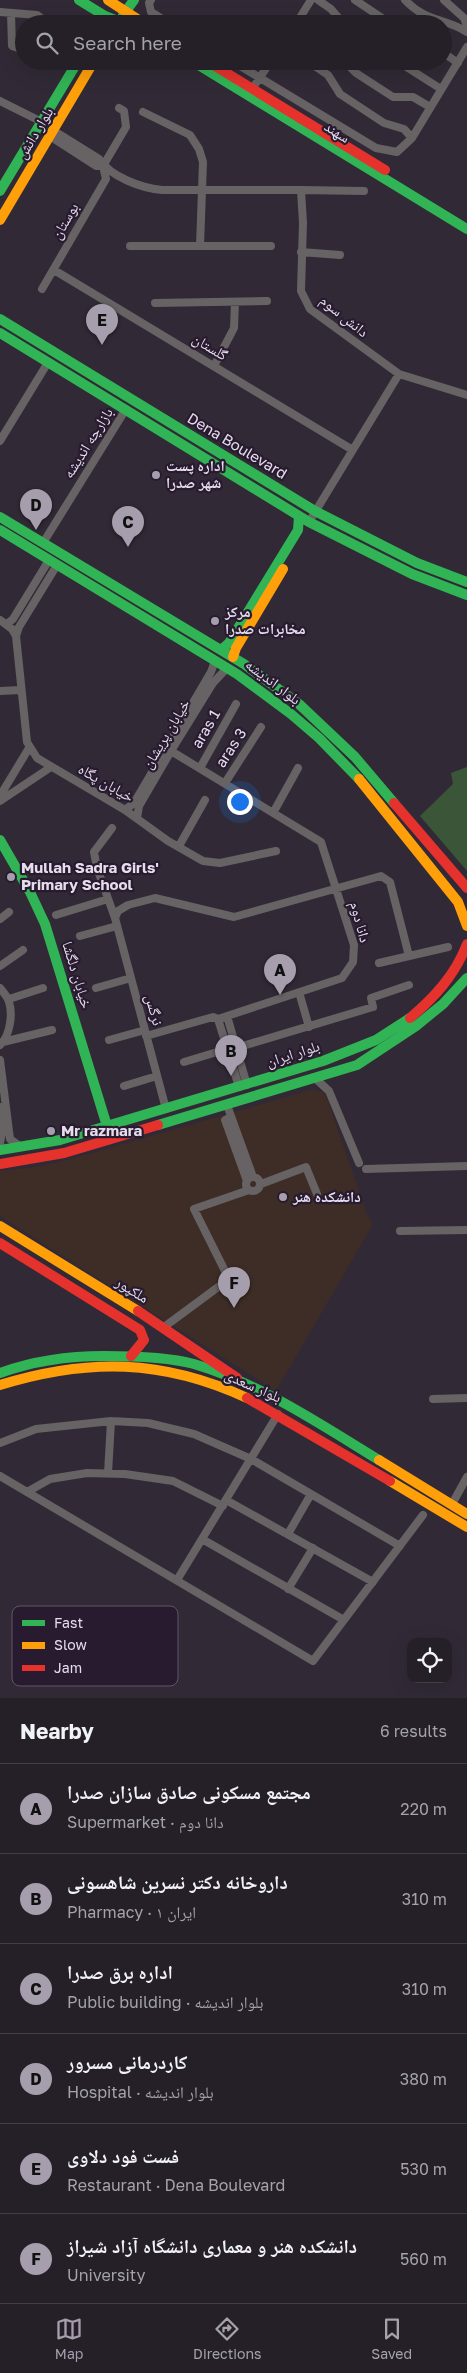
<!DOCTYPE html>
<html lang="en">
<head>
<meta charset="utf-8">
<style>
  body { margin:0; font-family:"Golos Text","Noto Naskh Arabic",sans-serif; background:#2d2830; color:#f1f3f6 }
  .controls { position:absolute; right:15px; bottom:15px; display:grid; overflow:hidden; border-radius:10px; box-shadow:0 5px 20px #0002 }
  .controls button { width:45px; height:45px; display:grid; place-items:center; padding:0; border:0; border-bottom:1px solid #423e45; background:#252028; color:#f1f3f6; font:25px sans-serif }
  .you { position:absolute; left:239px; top:801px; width:18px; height:18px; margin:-12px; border:4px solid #fff; border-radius:50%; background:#1a73e8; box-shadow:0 0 0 8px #1a73e833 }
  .badge { display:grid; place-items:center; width:32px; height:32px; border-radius:50%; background:#a69eac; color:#111; font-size:16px; font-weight:700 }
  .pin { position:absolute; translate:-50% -41px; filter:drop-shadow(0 1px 2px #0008) }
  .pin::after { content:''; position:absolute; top:26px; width:18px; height:15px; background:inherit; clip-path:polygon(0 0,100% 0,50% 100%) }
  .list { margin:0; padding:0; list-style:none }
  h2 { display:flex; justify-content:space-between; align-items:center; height:65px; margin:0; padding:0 20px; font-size:21px }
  h2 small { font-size:16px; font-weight:400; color:#a3a3a8 }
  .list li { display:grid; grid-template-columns:32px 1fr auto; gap:15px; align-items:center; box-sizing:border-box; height:90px; padding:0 20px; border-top:1px solid #423e45 }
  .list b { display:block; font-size:19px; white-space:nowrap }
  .list p { margin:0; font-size:16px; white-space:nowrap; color:#a3a3a8 }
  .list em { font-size:16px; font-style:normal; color:#a3a3a8 }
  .icon { flex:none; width:28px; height:28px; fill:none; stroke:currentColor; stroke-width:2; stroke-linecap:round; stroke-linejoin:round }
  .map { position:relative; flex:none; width:467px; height:1698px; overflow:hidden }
  .search { position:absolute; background:#252028; box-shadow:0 5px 20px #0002; left:15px; right:15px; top:15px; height:55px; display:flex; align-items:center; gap:12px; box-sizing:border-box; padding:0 18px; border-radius:28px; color:#a3a3a8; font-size:19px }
  .sheet { height:605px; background:#252028 }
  nav { display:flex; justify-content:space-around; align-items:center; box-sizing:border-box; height:70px; border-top:1px solid #423e45; background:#252028; font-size:14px; color:#a3a3a8 }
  nav a { display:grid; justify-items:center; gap:2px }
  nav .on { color:#a69eac }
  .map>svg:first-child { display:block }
  .education { fill:#3d2d26 }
  .green { fill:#3b5539 }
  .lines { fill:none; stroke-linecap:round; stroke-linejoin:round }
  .street { stroke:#676264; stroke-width:8 }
  .fast { stroke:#30b455; stroke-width:10 }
  .slow { stroke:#ff9f0a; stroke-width:10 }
  .jam { stroke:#e5322d; stroke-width:10 }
  .poi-dot { fill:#a69eac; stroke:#281b30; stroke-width:2 }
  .labels { text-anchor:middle; stroke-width:4.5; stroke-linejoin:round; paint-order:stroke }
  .street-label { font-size:15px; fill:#e5ddec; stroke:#281b30 }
  .poi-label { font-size:15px; font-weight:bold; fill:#e5ddec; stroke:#281b30; text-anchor:start }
  .key { fill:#281b30; stroke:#615568; stroke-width:1 }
  .key-label { font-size:14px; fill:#e5ddec }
</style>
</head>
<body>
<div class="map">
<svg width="467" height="1698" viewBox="0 0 467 1698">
  <rect width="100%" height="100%" fill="#312a36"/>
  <path class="education" d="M314 1089 325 1093 367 1214 373 1224 276 1391 0 1216V1171L35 1167 68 1160Z"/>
  <path class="green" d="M467 767V871L420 816 453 784 451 773Z"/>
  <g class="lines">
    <path class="street" d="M151 0 149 3 151 12 170 24
      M318 0 331 9 344 24
      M355 0 391 24
      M405 0C427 23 443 17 467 32
      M444 0 464 18 467 26
      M0 12 37 15 41 18 42 24
      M11 13 12 46 24 50
      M296 24 311 0
      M448 56 458 63
      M232 61 376 148 397 152 412 138 467 47
      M307 61 328 75 340 94 384 123 404 129 412 138
      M344 61 356 73 393 97H413L430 107
      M397 61 441 89
      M252 89 271 61
      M0 101 42 122
      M143 112 190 135 199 149 203 162 200 246
      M54 131 99 159C111 177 141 188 162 190H301L303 223 301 291 310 309 399 374 467 395
      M51 137 96 166H103
      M103 166 126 127 124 111 119 108
      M301 190 364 191
      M130 246H271
      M301 252 340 255
      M54 270 351 449
      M42 289 106 179 103 166
      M155 303 267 301
      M214 366 234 328 235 302
      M0 441 47 364
      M309 522 399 374
      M43 543 126 409
      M0 620 12 629 16 636 27 742 37 758 125 810 168 841 203 861 220 863 276 851
      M7 624 13 619 49 560
      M16 636 19 627 57 565
      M0 691 21 690
      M200 768 236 704
      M225 783 261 727
      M0 796 29 748
      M0 801 51 767
      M125 810 134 803 211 672 215 661
      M273 813 298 768
      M137 818 139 806 171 751 213 683 227 668
      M112 828 94 852 97 868 115 918 166 1109
      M179 846 205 800
      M56 915 108 899
      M115 918 118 911 128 905 155 898 234 917 381 876 390 882 409 956
      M0 919 9 912
      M80 936 117 926
      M379 963 448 947
      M0 966 23 950
      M0 988C3 992 8 997 9 1002 13 1014 10 1036 0 1045
      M96 988 131 978
      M299 992 309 1027
      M9 999 43 988
      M227 1016 247 1085
      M218 1019 239 1087
      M146 1036 213 1017 218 1019 342 978 353 962 354 945 321 842 171 751
      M109 1040 145 1030
      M3 1042 52 1030
      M236 1048 373 1007 371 998 409 985
      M0 1060 10 1139 21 1147
      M184 1062 227 1049
      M316 1079 329 1091 359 1163
      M124 1086 157 1076
      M227 1105 253 1177
      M0 1107 2 1132 0 1143
      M231 1117 225 1120 247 1181
      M366 1169 467 1166
      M246 1184a7 7 0 1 1 14 0a7 7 0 1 1-14 0Z
      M261 1184 306 1167 317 1194
      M400 1231 467 1230
      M164 1327 229 1279 194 1209 249 1190
      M433 1399 467 1398
      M0 1443 36 1429 111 1421 148 1423 194 1434 251 1459 400 1546
      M108 1473 111 1421
      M0 1476 313 1661 423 1515
      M27 1492 50 1479 87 1473 125 1474 173 1481 223 1506
      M226 1500 373 1582
      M452 1504 467 1477
      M288 1534 311 1494
      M202 1539 344 1620
      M177 1580 278 1414
      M288 1589 313 1548"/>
    <path class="fast" d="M79 0 105 16 125 24
      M123 15 134 0
      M192 61 467 229
      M0 191 78 61
      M0 319 315 511 417 563 467 582
      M0 333 309 522 412 574 467 595
      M0 517 244 664 299 704 355 757 394 803
      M0 530 237 674 291 714 319 738 359 779
      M221 650 229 643 298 530 299 516
      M0 840 30 892 45 924 107 1126
      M158 1125 357 1065 416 1026 443 1004 467 978
      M0 1150 60 1140 323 1061 376 1040 410 1018
      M0 1373C33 1361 69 1356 104 1356 132 1356 168 1357 194 1364 261 1384 320 1424 379 1460"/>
    <path class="slow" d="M108 0 145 24
      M0 220 94 61
      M233 657 236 648 283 569
      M359 779 458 902 467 926
      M0 1226 138 1311
      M0 1385C88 1358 163 1359 247 1398
      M379 1460 467 1514
      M390 1481 467 1527"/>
    <path class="jam" d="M207 61 385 170
      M394 803 467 888
      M410 1018C435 997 455 975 467 944
      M0 1164 64 1153 158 1125
      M0 1243 140 1330 144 1340 131 1356
      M138 1311 237 1378
      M247 1398 390 1481"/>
  </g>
  <g class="poi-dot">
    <circle cx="156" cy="475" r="5"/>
    <circle cx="215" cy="621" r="5"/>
    <circle cx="11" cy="877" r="5"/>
    <circle cx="51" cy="1131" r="5"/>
    <circle cx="283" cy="1197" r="5"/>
  </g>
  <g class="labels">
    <g class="street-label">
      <text transform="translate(337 132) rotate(32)" y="5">سهند</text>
      <text transform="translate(35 133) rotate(-59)" y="5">بلوار دانش</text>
      <text transform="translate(65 221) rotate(-60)" y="5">بوستان</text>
      <text transform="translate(344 316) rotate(39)" y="5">دانش سوم</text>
      <text transform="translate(210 347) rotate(31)" y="5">گلستان</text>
      <text transform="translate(88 443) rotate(-58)" y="5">بازارچه اندیشه</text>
      <text transform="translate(237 446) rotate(31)" y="5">Dena Boulevard</text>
      <text transform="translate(273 682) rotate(37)" y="5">بلوار اندیشه</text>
      <text transform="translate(206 729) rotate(-60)" y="5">aras 1</text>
      <text transform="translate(166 734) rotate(-59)" y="5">خیابان پریشان</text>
      <text transform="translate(231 748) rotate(-57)" y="5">aras 3</text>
      <text transform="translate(106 783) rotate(30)" y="5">خیابان پگاه</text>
      <text transform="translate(360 922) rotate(75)" y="5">دانا دوم</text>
      <text transform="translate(77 975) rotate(73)" y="5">خیابان دلگشا</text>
      <text transform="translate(154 1010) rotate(75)" y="5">نرگس</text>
      <text transform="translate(293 1054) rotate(-18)" y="5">بلوار ایران</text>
      <text transform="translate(132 1290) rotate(32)" y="5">ملکپور</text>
      <text transform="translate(253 1386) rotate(24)" y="5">بلوار سعدی</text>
    </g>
    <g class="poi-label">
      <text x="166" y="471">اداره پست<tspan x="166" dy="17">شهر صدرا</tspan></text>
      <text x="225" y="617">مرکز<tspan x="225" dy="17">مخابرات صدرا</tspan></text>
      <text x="21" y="873">Mullah Sadra Girls'<tspan x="21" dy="17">Primary School</tspan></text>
      <text x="61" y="1136">Mr razmara</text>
      <text x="293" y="1202">دانشکده هنر</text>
    </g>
  </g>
  <rect x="12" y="1606" width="166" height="80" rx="8" class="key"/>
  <rect x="22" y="1620" width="23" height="6" fill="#30b455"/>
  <rect x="22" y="1642" width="23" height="7" fill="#ff9f0a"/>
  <rect x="22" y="1665" width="23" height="6" fill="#e5322d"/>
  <g class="key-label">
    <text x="54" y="1628">Fast</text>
    <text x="54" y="1650">Slow</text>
    <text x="54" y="1673">Jam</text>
  </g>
</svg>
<div class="controls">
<button><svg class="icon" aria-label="locate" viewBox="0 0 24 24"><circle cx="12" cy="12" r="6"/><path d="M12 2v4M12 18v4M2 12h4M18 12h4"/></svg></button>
</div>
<div class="you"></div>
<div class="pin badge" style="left:280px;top:995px">A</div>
<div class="pin badge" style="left:231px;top:1076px">B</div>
<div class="pin badge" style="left:128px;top:547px">C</div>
<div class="pin badge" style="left:36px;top:530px">D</div>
<div class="pin badge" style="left:102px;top:345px">E</div>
<div class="pin badge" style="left:234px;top:1308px">F</div>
<div class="search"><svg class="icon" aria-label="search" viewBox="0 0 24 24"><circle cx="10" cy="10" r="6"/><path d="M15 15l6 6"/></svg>Search here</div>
</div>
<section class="sheet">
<h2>Nearby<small>6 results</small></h2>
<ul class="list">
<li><span class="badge">A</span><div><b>مجتمع مسکونی صادق سازان صدرا</b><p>Supermarket · دانا دوم</p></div><em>220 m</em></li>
<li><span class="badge">B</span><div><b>داروخانه دکتر نسرین شاهسونی</b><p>Pharmacy · ایران ۱</p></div><em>310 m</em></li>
<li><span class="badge">C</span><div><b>اداره برق صدرا</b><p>Public building · بلوار اندیشه</p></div><em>310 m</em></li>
<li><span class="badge">D</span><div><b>کاردرمانی مسرور</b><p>Hospital · بلوار اندیشه</p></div><em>380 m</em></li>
<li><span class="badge">E</span><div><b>فست فود دلاوی</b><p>Restaurant · Dena Boulevard</p></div><em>530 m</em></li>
<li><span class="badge">F</span><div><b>دانشکده هنر و معماری دانشگاه آزاد شیراز</b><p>University</p></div><em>560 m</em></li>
</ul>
</section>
<nav>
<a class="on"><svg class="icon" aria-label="map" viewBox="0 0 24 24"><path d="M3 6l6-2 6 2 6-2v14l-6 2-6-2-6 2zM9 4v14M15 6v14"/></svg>Map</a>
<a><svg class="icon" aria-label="directions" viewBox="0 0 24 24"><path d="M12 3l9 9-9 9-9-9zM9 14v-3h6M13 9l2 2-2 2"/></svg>Directions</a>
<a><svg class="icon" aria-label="saved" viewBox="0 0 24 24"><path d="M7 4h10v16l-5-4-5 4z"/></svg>Saved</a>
</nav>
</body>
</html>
